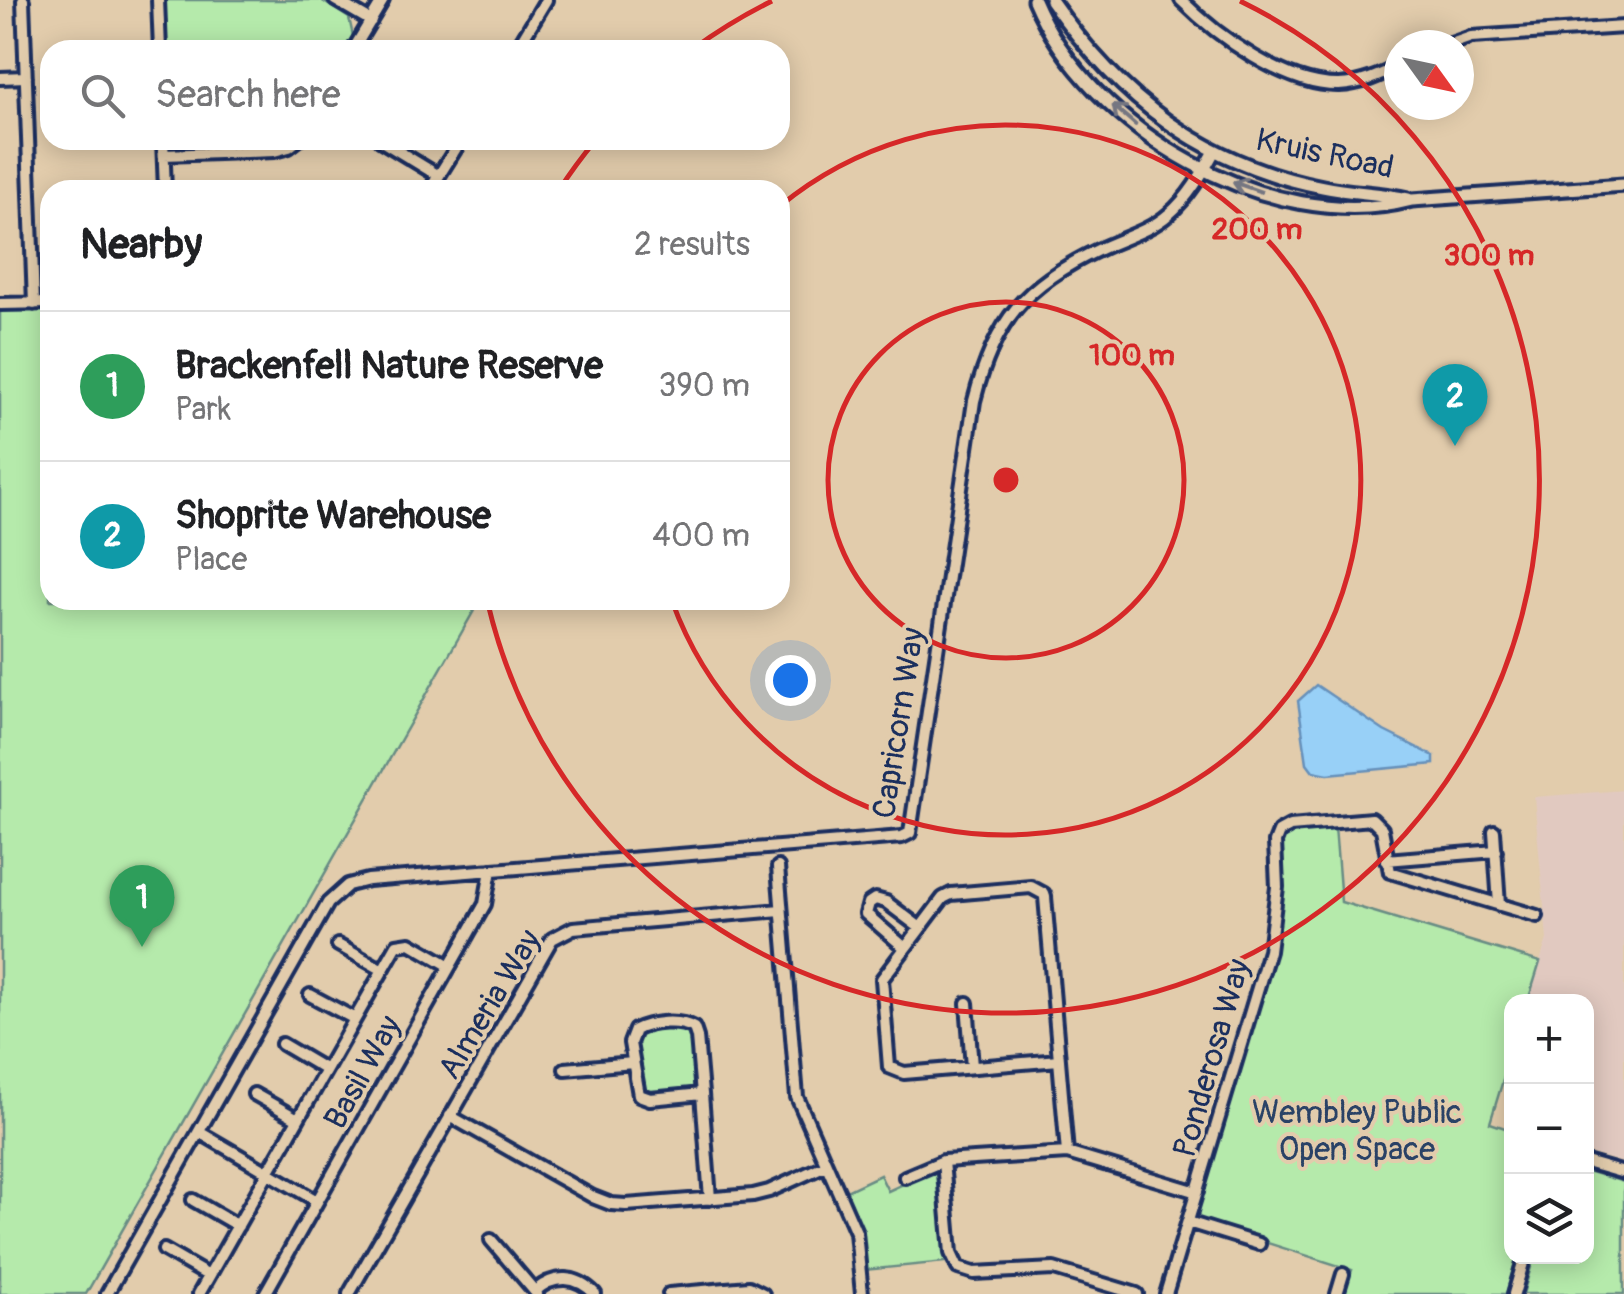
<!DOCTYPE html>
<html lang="en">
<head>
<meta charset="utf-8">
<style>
  body { margin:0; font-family:Pangolin,sans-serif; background:#f2f2f2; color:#202124 }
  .controls { position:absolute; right:30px; bottom:30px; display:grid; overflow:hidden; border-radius:20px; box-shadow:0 5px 25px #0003 }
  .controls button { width:90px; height:90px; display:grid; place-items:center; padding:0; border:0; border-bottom:2px solid #e0e0e0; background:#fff; color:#202124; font:50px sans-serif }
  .compass { position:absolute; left:1384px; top:30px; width:90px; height:90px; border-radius:50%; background:#fff; box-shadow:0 5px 25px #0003; rotate:123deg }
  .you { position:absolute; left:790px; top:680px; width:35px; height:35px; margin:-25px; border:8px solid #fff; border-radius:50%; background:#1a73e8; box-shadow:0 0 0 15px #1a73e833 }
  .badge { display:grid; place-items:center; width:65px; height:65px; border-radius:50%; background:#c8321e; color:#fff; font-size:32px; font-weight:700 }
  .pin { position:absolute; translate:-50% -82px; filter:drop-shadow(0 2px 5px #0008) }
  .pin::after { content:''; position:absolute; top:52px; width:35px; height:30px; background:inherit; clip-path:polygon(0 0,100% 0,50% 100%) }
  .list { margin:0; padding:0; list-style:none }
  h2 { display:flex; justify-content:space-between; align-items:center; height:130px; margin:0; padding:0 40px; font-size:42px }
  h2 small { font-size:32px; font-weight:400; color:#757577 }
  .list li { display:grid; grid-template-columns:65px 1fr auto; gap:30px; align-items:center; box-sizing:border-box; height:150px; padding:0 40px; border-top:2px solid #e0e0e0 }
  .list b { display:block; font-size:38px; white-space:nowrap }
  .list p { margin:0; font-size:32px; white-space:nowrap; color:#757577 }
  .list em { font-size:32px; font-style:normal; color:#757577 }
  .icon { flex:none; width:55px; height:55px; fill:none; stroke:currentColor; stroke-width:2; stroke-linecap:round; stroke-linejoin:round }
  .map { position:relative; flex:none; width:1624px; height:1294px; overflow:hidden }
  .search { position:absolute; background:#fff; box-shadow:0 5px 25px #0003; left:40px; top:40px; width:750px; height:110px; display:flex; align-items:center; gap:25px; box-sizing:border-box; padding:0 35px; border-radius:30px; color:#757577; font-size:38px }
  .panel { position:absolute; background:#fff; box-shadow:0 5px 25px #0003; left:40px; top:180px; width:750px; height:430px; border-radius:30px }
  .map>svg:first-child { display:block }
  .built { fill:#e1c9c0 }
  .green { fill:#b5eaab; stroke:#688c84; stroke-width:2.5 }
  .water { fill:#98d0f7; stroke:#6690ba; stroke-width:2.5 }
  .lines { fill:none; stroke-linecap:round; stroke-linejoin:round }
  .minor-casing { stroke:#1b2f5e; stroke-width:18 }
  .tertiary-casing { stroke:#1b2f5e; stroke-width:19 }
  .minor { stroke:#e2ccac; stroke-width:10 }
  .tertiary { stroke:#e2ccac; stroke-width:11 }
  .oneway { stroke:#757681 }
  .ring { fill:none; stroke:#d62828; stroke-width:5 }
  .labels { text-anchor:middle; stroke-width:8; stroke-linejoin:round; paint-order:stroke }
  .street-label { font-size:32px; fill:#1b2f5e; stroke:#e2ccac }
  .park-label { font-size:32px; fill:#2a4266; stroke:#e2ccac }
  .centre { fill:#d62828; stroke:#e2ccac; stroke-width:5 }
  .ring-label { font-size:30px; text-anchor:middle; font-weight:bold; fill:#d62828; stroke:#e2ccac; stroke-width:8; stroke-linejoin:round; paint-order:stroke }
</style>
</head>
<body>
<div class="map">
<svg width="1624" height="1294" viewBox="0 0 1624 1294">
  <rect width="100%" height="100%" fill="#e2ccac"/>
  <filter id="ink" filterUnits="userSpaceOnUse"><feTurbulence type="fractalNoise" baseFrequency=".01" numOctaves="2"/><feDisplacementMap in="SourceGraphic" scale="20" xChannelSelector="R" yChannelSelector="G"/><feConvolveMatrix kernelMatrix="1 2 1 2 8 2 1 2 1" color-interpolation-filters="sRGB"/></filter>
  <g filter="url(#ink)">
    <path class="built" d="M1624 790V1163L1587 1152 1586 1002 1528 1001 1547 939 1534 797Z"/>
    <path class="green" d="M165 0H321L349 18 353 36 345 50H166Z
      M0 311H50V600H480L86 1294H0Z
      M1335 827 1341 902 1540 962 1528 1001 1512 1002 1511 1054 1490 1123 1511 1130 1512 1256 1517 1257 1506 1294H1343L1352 1270 1205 1223 1197 1213 1273 953 1282 895 1280 842 1283 834 1290 831Z
      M680 1027 689 1030 696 1077 694 1086C680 1095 649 1100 639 1084L637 1039 646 1030Z
      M931 1171 939 1178 946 1262 865 1270 860 1226 844 1192 880 1175 888 1191Z
      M1587 1171 1624 1182V1294H1523L1534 1257 1586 1256Z"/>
    <path class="water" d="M1316 685 1384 731 1434 756V764L1328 774 1313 771 1307 763 1298 701Z"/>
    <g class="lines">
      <defs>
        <path id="minor" d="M23 0 34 304
          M158 0 160 50
          M335 0 371 21
          M1181 0C1217 36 1285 86 1339 85 1361 84 1379 76 1399 66
          M1448 45 1471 37 1624 27
          M353 50 383 0
          M516 50 546 0
          M0 78 26 77
          M163 140 165 190
          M380 140 439 176
          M164 155 274 151 289 147 298 140
          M430 190 461 140
          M0 304 50 303
          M1494 831 1499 905
          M1386 860 1496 851
          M778 867 797 1097 856 1232 862 1294
          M338 945 383 970
          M904 947 866 914 869 903 875 899 886 902 919 927
          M310 995 355 1019
          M967 1003 972 1067
          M282 1044 326 1070
          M1059 1060 904 1073 889 1067 882 979 943 898 951 894 1031 887 1044 894 1045 897 1067 1153
          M565 1069 633 1063
          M254 1094 298 1119
          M702 1094 697 1037 694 1028C679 1019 650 1022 635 1030L630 1043 639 1095 650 1099 702 1094 710 1199
          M450 1116 593 1197 611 1204 626 1205 753 1195 769 1191 826 1165
          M199 1132 317 1201
          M943 1161 951 1253 958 1268 974 1273 1054 1269 1137 1294
          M1586 1162 1624 1173
          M905 1177 943 1161 1067 1153 1197 1192
          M193 1200 238 1226
          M1188 1222 1259 1244
          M491 1240 537 1294
          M164 1250 209 1276
          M535 1291C554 1274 577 1275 595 1294
          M107 1294 328 903 348 885 368 880 902 837 910 833 974 401C994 321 1025 284 1100 249 1123 238 1150 231 1169 214 1188 198 1202 174 1214 152
          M199 1294 397 945 410 943 450 966
          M265 1294 485 904 491 870
          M349 1294 552 939 573 928 781 910
          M669 1294 749 1287 763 1294
          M1166 1294 1269 951 1277 887 1275 842 1279 832 1290 826 1372 819 1382 829 1390 872 1537 916
          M1337 1294 1343 1274
          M1514 1294 1525 1256"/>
        <path id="tertiary" d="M1034 0C1089 130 1271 237 1412 200L1624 185
          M1051 0C1120 99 1203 164 1323 187 1351 193 1380 193 1408 199"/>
      </defs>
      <use href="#minor" class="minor-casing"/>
      <use href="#tertiary" class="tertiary-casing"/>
      <use href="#minor" class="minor"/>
      <use href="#tertiary" class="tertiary"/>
    </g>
    <defs><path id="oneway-shaft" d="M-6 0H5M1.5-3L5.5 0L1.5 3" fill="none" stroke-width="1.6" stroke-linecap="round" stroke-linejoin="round" transform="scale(2.5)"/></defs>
    <g class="oneway">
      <use href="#oneway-shaft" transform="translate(1124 115) rotate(-139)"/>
      <use href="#oneway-shaft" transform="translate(1247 187) rotate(-161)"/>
    </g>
  </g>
  <g class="ring">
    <circle cx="1006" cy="480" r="178"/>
    <path d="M780 206A355 355 0 1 1 672 601"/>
    <path d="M559 190A533 533 0 0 1 595 141M693 49A533 533 0 0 1 772 1M1240 1A533 533 0 1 1 488 604"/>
  </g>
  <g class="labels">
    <g class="street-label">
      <text transform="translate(1325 153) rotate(12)" y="11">Kruis Road</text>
      <text transform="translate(898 723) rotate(-81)" y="11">Capricorn Way</text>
      <text transform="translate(489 1004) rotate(-59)" y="11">Almeria Way</text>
      <text transform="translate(1211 1058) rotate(-74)" y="11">Ponderosa Way</text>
      <text transform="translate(362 1072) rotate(-61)" y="11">Basil Way</text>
    </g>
    <g class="park-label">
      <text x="1357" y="1123">Wembley Public<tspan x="1357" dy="37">Open Space</tspan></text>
    </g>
  </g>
  <circle cx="1006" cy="480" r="15" class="centre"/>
  <g class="ring-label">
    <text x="1257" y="239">200 m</text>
    <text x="1489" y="265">300 m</text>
    <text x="1132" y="365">100 m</text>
  </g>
</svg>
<div class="controls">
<button>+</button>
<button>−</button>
<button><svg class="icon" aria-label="layers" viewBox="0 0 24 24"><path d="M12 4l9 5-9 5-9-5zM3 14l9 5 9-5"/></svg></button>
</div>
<svg class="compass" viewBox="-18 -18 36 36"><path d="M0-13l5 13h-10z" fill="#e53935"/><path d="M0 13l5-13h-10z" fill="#757577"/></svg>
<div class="you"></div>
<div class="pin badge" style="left:142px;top:947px;background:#2e9e5b">1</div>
<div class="pin badge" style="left:1455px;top:446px;background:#0f9aa8">2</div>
<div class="search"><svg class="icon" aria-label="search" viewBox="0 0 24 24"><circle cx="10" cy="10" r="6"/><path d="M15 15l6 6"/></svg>Search here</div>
<section class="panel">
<h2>Nearby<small>2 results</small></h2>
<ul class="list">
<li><span class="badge" style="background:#2e9e5b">1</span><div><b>Brackenfell Nature Reserve</b><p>Park</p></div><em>390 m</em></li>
<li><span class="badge" style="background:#0f9aa8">2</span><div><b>Shoprite Warehouse</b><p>Place</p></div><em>400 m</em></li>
</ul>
</section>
</div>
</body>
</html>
